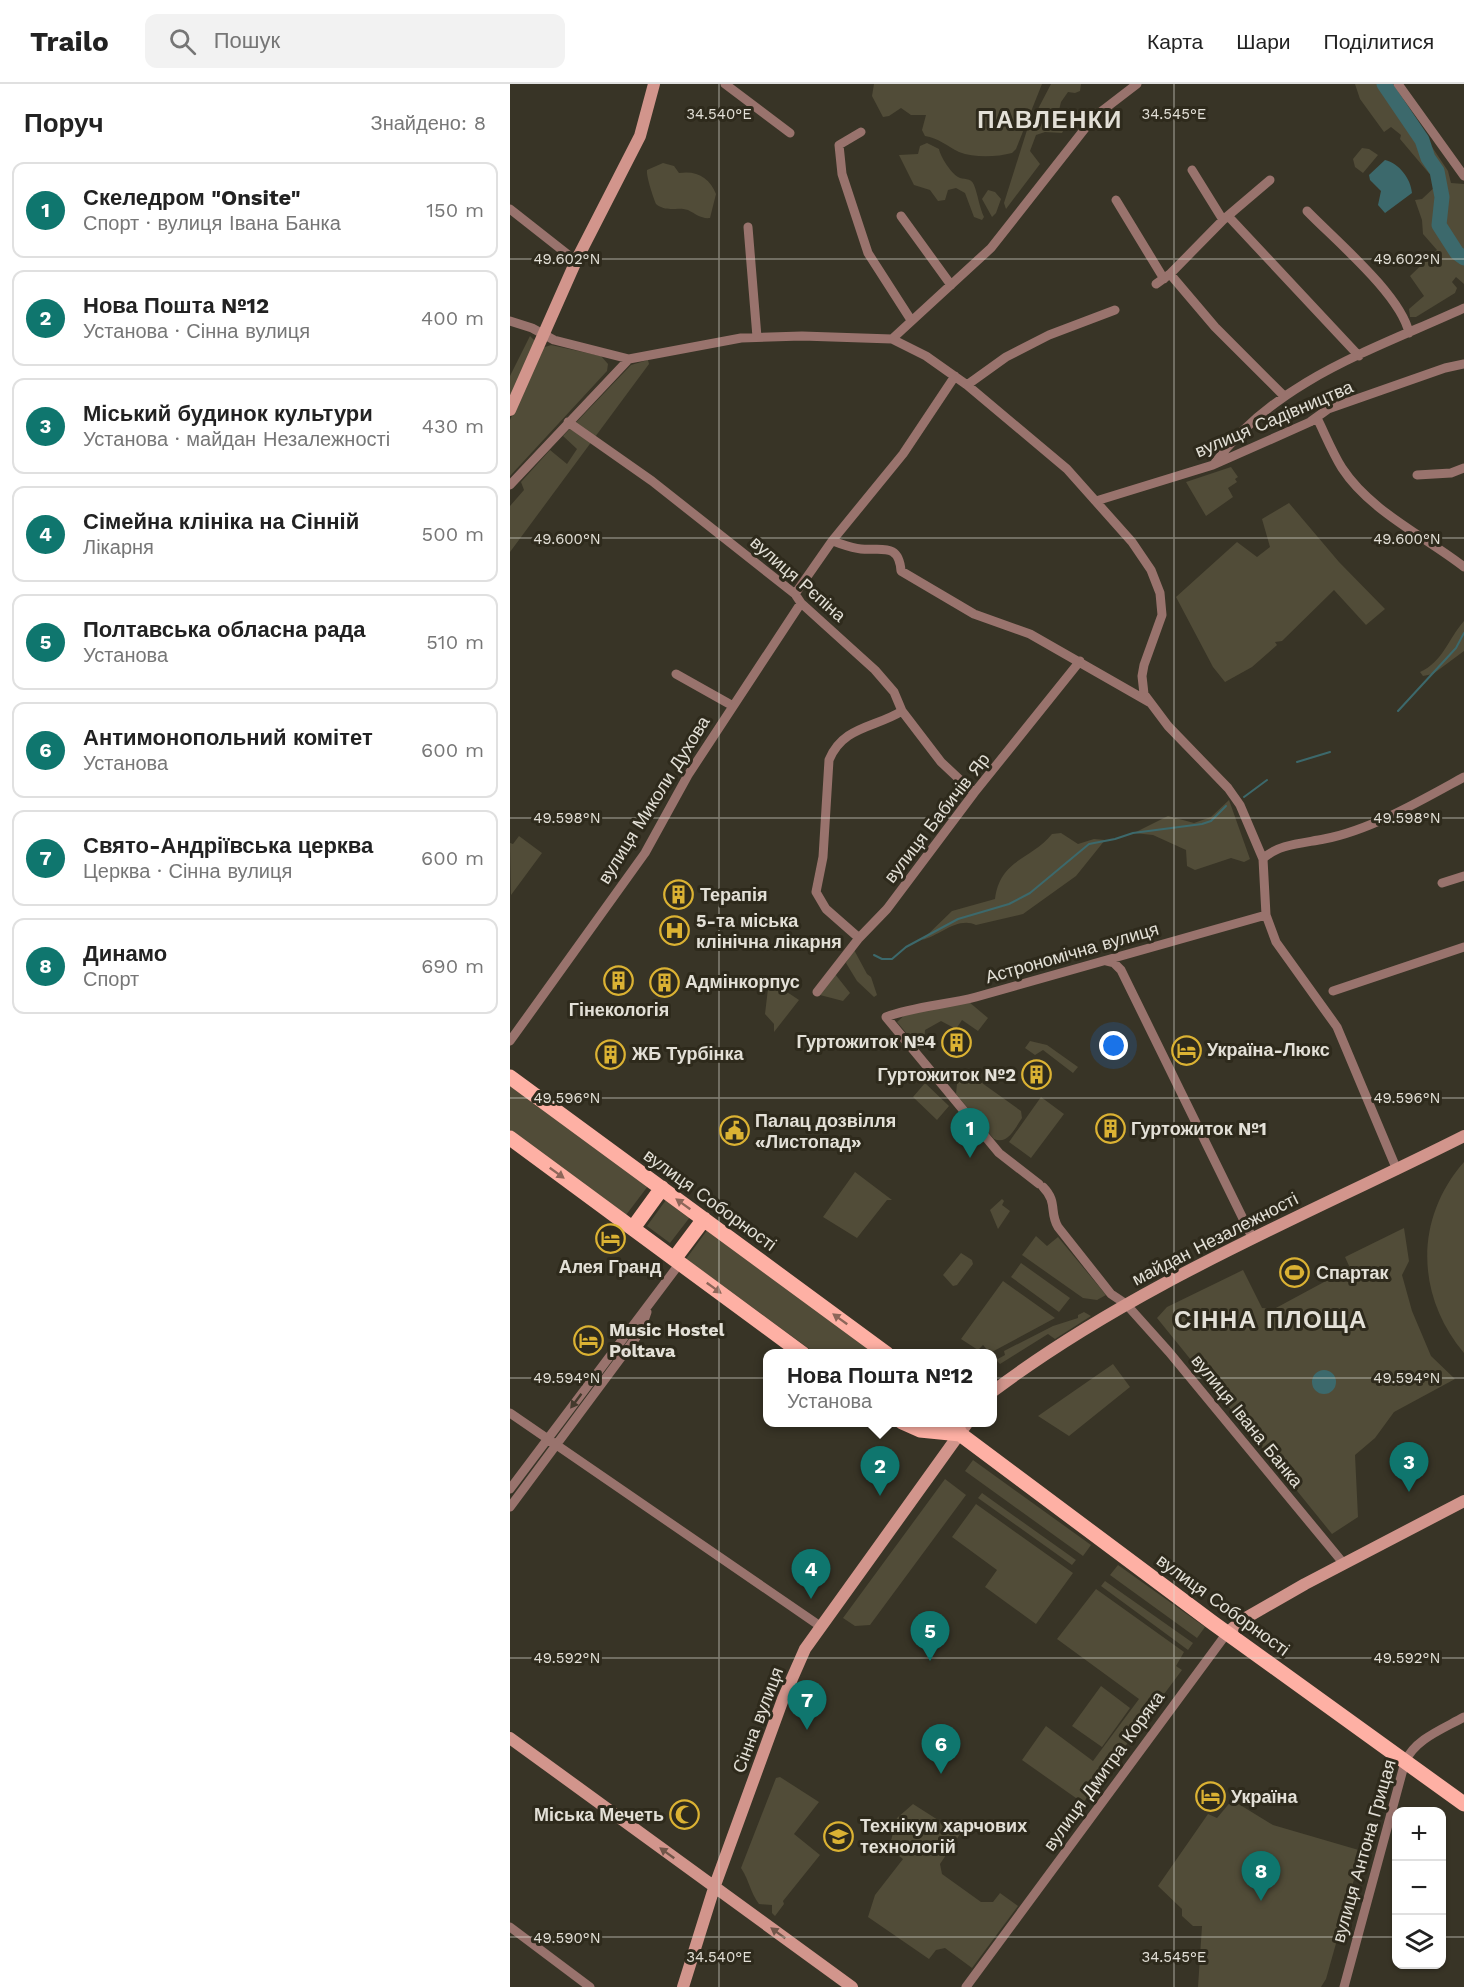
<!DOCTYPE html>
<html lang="uk">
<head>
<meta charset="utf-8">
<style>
  body { margin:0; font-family:"Work Sans",sans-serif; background:#f2f2f2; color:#222 }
  .controls { position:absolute; right:18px; bottom:18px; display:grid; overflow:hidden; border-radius:12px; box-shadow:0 2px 4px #0004 }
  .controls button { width:54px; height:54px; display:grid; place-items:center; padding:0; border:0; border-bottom:2px solid #e0e0e0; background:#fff; color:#222; font:30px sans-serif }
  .you { position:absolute; left:604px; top:962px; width:21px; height:21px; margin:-15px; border:4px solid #fff; border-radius:50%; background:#1a73e8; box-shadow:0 0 0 9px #1a73e833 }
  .badge { display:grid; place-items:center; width:39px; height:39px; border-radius:50%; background:#0f766e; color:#fff; font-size:20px; font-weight:700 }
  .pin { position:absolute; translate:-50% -50px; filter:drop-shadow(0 2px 3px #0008) }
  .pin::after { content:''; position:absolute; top:32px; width:21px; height:18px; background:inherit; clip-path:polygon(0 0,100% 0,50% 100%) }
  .popup { position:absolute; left:253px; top:1265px; width:234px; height:78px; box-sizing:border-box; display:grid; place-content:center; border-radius:12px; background:#fff; filter:drop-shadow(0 2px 4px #0005); font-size:20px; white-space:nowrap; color:#767676 }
  .popup b { font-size:22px; color:#222 }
  .popup::after { content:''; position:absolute; left:50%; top:100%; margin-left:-12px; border:12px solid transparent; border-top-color:#fff }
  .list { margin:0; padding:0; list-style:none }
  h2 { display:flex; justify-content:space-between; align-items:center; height:78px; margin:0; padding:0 24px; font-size:26px }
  h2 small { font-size:20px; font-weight:400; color:#767676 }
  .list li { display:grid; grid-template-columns:39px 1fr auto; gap:18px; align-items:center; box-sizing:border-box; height:96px; margin:0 12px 12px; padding:0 12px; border:2px solid #e0e0e0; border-radius:12px }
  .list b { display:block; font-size:22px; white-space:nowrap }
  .list p { margin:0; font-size:20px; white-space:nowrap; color:#767676 }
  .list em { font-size:20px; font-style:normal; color:#767676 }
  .icon { flex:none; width:33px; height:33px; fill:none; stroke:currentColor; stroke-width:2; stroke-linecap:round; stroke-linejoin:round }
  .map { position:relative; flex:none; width:954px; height:1903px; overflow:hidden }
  header { display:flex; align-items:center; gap:36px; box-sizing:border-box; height:84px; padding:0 30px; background:#fff; border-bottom:2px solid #e0e0e0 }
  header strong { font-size:28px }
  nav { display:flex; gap:33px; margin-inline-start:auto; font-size:21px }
  .search { width:420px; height:54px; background:#f2f2f2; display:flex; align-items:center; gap:15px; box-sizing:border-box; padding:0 21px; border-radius:12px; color:#767676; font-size:22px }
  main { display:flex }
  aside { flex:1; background:#fff }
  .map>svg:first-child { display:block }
  .green { fill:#514c38 }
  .water { fill:#3c696c }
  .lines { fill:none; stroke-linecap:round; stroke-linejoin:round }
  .stream { stroke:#3c696c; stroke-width:2 }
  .river { stroke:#3c696c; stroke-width:15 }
  .street { stroke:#99736d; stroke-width:9 }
  .secondary { stroke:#d2958c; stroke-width:12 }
  .primary { stroke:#feb0a4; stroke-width:15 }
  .oneway { fill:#8c6659 }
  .oneway2 { fill:#43392c }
  .oneway3 { fill:#705549 }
  .ticks { fill:none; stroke:#e3e0d7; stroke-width:1.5; stroke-opacity:0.45 }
  .labels { text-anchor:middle; stroke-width:6; stroke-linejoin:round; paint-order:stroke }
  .street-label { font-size:18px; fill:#e3e0d7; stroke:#2e2a1c }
  .poi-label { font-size:18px; font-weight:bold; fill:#e3e0d7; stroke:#2e2a1c; text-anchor:start }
  .district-label { font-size:24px; font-weight:bold; letter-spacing:1.5px; fill:#e3e0d7; stroke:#2e2a1c }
  .ticks-label { font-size:15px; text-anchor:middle; fill:#e3e0d7; stroke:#2e2a1c; stroke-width:6; stroke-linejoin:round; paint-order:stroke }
</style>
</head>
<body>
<header>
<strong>Trailo</strong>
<div class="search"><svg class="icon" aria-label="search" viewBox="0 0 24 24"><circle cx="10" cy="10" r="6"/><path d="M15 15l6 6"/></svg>Пошук</div>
<nav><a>Карта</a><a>Шари</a><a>Поділитися</a></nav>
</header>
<main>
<aside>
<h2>Поруч<small>Знайдено: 8</small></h2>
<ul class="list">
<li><span class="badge">1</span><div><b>Скеледром &quot;Onsite&quot;</b><p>Спорт · вулиця Івана Банка</p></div><em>150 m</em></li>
<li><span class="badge">2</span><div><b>Нова Пошта №12</b><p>Установа · Сінна вулиця</p></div><em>400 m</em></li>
<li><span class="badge">3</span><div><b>Міський будинок культури</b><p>Установа · майдан Незалежності</p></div><em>430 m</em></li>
<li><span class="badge">4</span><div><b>Сімейна клініка на Сінній</b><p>Лікарня</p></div><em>500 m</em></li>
<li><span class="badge">5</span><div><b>Полтавська обласна рада</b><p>Установа</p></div><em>510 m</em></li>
<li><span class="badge">6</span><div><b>Антимонопольний комітет</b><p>Установа</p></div><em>600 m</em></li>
<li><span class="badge">7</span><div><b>Свято-Андріївська церква</b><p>Церква · Сінна вулиця</p></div><em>600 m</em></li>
<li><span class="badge">8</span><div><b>Динамо</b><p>Спорт</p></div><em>690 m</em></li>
</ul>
</aside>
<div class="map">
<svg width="954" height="1903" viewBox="0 0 954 1903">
  <rect width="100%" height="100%" fill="#383426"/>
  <path class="green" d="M364 0H532L506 65 502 69C487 73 464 74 449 68 437 62 428 54 415 52L412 46 416 31H401L391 24 379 32 373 33 362 12Z
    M541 0H571L570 7 565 9 558 8 551 18 548 30 558 38 552 49 535 48 526 51 520 67 530 80 496 125 494 119 517 46Z
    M845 0H880L938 87 941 99 954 100V200L946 193 942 198 947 204 945 209 906 233H900L899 225 914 212 900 192 927 166 913 150 912 136 905 116 912 115 928 100 890 55 891 51 881 43 874 48 850 15Z
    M417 59 429 65C430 72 441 89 448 93 453 96 461 93 464 101 468 111 469 122 474 133L472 136 464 133 455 109 446 104 438 106 435 116 428 117 420 106 404 101 389 71 408 70 410 62Z
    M852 64 859 65 868 71 853 89 845 83 843 75Z
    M153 79 164 82 169 89C187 86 200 94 206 110L200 134C191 135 186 130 178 126 167 122 157 129 146 120 143 113 136 92 137 86Z
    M478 106 485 108 491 115 486 129 482 133 472 115Z
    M20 252 25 257 0 313V292Z
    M41 261 91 272 98 280 97 287 0 392V336L32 264Z
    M138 276 139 280 0 468V422L14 406 11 398 40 366 57 380 67 365 53 352 121 281Z
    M721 383 728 393 725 395 727 398 718 404 723 413 696 432 676 398Z
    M779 419 829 478 875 525 856 541 824 506 772 557 765 558 767 561 742 583 715 598 703 583 666 513 727 458 747 473 760 463 752 435Z
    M954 537V567L923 590 913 592 910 588C933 578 938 555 954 537Z
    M719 716 740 775 734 778 721 774 685 786 677 782 676 766 643 751 624 749 658 732 684 739 701 733Z
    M551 749 568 760 584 755 595 756 566 792 513 830 466 841C448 832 429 852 412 856L442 827 485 815C490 775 521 776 542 750Z
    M9 752 32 769 1 811 0 759 3 760Z
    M343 864 357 890 361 893 367 911 364 913 347 897 336 879Z
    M325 890 340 909 333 917 310 911Z
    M259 896 289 916 264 948V940L255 930Z
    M459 918 478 934 468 947 452 936 446 945 431 937 415 946 414 962 408 963 387 938 397 929Z
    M520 957 537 961 568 983 563 989 533 966 525 971 515 964Z
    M458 989 511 1027 512 1034C505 1044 498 1061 484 1055L446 1010 447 1000Z
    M415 999 439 1022 427 1036 403 1013Z
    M0 1000 138 1102 116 1131 0 1046Z
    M531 1013 554 1030 521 1074 499 1058Z
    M954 1078V1269C906 1212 904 1135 954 1078Z
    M345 1088 382 1116H377L347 1154 313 1133Z
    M492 1115 494 1117 492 1121 500 1127 488 1145 480 1126Z
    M156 1116 180 1133 160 1159 137 1142Z
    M894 1144 899 1177 892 1191 902 1227 921 1272 945 1295 884 1328 865 1354 845 1371 848 1433 822 1450 647 1234 657 1223 733 1186 752 1224 764 1225 840 1184 835 1173Z
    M198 1145 369 1269H305L176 1175Z
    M526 1152 537 1162 548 1153 596 1211 587 1216 573 1214 512 1171Z
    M451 1169 462 1176 463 1180 447 1201 443 1202 433 1191Z
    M511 1179 560 1214 549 1228 501 1193Z
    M493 1197 545 1234 480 1269 473 1261 468 1266 451 1255Z
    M574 1228 581 1232 545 1255 538 1250 490 1280 486 1276 495 1271 494 1267 543 1242 568 1234V1231Z
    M603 1280 620 1303 559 1352 528 1332Z
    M463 1376 581 1461 573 1472 455 1387Z
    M435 1395 456 1411 360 1541 345 1542 333 1534Z
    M472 1409 566 1476 562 1481 468 1414Z
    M466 1420 563 1489 526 1540 475 1503 487 1486 442 1453Z
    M608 1481 695 1543 687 1554 600 1491Z
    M595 1497 683 1559 678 1566 591 1502Z
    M586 1505 674 1568 666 1582 672 1586 573 1719 512 1676 536 1642 583 1677 629 1615 547 1555Z
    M591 1602 620 1624 592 1663 562 1642Z
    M270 1693 309 1718 284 1750 310 1771 273 1817 274 1820 265 1832 262 1829V1821L249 1820C240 1808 240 1798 231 1784L266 1694Z
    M722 1716 763 1741 852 1767 816 1895 811 1903H688L692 1842H683L672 1832V1825L648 1802 698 1730 707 1734Z
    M403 1720 450 1750 430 1780 432 1790 471 1818H483L490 1809 508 1822 462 1884 435 1864 426 1866 419 1875 358 1833 365 1811 393 1775 379 1764 387 1734Z"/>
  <path class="water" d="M875 76C889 79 901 95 902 109L875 129 868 121 871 107 860 96 859 91Z
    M802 1298a12 12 0 1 1 24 0a12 12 0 1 1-24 0Z"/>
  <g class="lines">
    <path class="stream" d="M888 627 946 564 954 549
      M787 678 820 668
      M734 713 757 696
      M364 871 372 875H382L396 863 448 835 499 820 520 809 579 760 605 755 623 749 692 740 701 737 716 722"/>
    <path class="river" d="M874 0 912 56 918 74 927 87 932 113 929 141 947 169 954 174"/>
    <path class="street" d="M215 0 280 49
      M888 0 954 92
      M351 48 329 61 332 90 358 169 401 236
      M682 86 713 136 760 96
      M606 116 654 195
      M0 125 66 177
      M797 127C825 156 891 211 899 249
      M391 132 441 201
      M719 133 849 272
      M238 143 247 253
      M660 190 705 243 774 312
      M646 200 660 190 713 136
      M0 237 22 244 44 256 119 275 231 254 292 252 382 255 416 272 457 301 557 385 622 458 641 486 650 509 652 531 634 581 632 592 634 610 658 642 718 704 730 721 753 775 756 831 766 858 827 943 887 1086
      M382 255 481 164 584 33 627 0
      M445 292 393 370 322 457C332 460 341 464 351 465 371 467 389 458 391 487L464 530 520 550 639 618
      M457 301 496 273 539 251 605 226
      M807 334C815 350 822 368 832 384 860 427 914 452 954 483
      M58 338 142 397 285 510 291 519 365 586 384 608 392 627 431 678 464 709
      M705 379C765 296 865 265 954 224
      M907 391 941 389 954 384
      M0 401 119 275
      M586 417 703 381 800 338 818 325 935 284 954 280
      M285 510 322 457
      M166 590 223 622
      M753 775C767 760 795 759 814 755 861 746 912 716 954 693
      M932 799 954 792
      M349 854 316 825 306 808 313 773 319 676C333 642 365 644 392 627
      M596 877 604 879 611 886 743 1155
      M823 907 954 863
      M307 908 349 854 377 825 464 709 570 577
      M0 957 135 769 178 691 291 519
      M529 1100 489 1069 376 933C405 922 436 921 466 913L756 831
      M533 1103C548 1118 539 1128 548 1143L601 1210 616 1220 659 1268 834 1480
      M0 1329 310 1542
      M0 1405 170 1179
      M0 1423 130 1248 137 1228
      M0 1843 80 1903
      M456 1903 717 1549
      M834 1903 895 1678C905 1655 933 1645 954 1633"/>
    <path class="secondary" d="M0 326 66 177 130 52 144 0
      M482 1308C625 1200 795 1132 954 1052
      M717 1549 734 1535 795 1500 954 1417
      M0 1654 342 1903
      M173 1903 204 1804 273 1615 295 1565 458 1338"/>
    <path class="primary" d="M0 993 377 1270
      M0 1054 293 1270
      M123 1144 152 1104
      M164 1175 194 1135
      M392 1338 410 1346 450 1350
      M445 1338 450 1350 703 1539 954 1720"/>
  </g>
  <defs><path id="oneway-solid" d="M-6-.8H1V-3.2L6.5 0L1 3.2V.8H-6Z" transform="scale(1.5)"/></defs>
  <g class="oneway">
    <use href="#oneway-solid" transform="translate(47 1089) rotate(36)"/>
    <use href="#oneway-solid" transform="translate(173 1120) rotate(-144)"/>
    <use href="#oneway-solid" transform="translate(204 1204) rotate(36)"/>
    <use href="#oneway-solid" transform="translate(330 1235) rotate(-144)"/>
  </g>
  <use class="oneway2" href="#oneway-solid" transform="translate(66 1317) rotate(127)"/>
  <g class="oneway3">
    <use href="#oneway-solid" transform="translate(157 1769) rotate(-144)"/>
    <use href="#oneway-solid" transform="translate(268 1849) rotate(-144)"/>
  </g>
  <path class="ticks" d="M209 0V1903M664 0V1903M0 175H954M0 454H954M0 734H954M0 1014H954M0 1294H954M0 1574H954M0 1853H886M932 1853H954"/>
  <defs>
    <symbol id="building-ring" viewBox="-11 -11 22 22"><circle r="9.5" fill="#2e2a1c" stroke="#dbb233" stroke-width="1.5"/><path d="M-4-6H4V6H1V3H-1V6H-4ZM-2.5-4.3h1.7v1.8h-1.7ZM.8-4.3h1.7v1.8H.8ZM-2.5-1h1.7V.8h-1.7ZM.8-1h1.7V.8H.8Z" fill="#dbb233"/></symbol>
    <symbol id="hospital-ring" viewBox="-11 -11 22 22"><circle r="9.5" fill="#2e2a1c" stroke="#dbb233" stroke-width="1.5"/><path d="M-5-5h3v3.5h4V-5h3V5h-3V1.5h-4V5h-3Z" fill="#dbb233"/></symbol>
    <symbol id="hotel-ring" viewBox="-11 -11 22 22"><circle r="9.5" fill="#2e2a1c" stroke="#dbb233" stroke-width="1.5"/><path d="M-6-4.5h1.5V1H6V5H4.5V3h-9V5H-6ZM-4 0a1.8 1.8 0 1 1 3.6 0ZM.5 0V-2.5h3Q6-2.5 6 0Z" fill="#dbb233"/></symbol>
    <symbol id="civic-ring" viewBox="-11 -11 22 22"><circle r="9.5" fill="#2e2a1c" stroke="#dbb233" stroke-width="1.5"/><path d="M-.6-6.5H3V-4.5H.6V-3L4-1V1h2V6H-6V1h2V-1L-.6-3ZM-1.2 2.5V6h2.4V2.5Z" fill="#dbb233"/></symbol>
    <symbol id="stadium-ring" viewBox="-11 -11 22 22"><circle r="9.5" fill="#2e2a1c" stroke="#dbb233" stroke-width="1.5"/><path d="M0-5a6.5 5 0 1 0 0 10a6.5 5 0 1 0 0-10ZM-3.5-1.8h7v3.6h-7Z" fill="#dbb233"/></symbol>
    <symbol id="mosque-ring" viewBox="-11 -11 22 22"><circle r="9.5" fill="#2e2a1c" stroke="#dbb233" stroke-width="1.5"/><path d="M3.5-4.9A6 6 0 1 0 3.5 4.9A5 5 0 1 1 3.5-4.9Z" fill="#dbb233"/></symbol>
    <symbol id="university-ring" viewBox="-11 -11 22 22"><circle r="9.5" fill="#2e2a1c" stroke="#dbb233" stroke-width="1.5"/><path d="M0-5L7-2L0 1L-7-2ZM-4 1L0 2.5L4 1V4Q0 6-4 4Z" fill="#dbb233"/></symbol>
  </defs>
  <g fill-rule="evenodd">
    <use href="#building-ring" x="152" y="794" width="33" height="33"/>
    <use href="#hospital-ring" x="148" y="830" width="33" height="33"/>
    <use href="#building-ring" x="92" y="880" width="33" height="33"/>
    <use href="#building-ring" x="138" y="882" width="33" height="33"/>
    <use href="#building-ring" x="430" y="942" width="33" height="33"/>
    <use href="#hotel-ring" x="660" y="950" width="33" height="33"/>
    <use href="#building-ring" x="84" y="954" width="33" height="33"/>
    <use href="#building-ring" x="510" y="974" width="33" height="33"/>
    <use href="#building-ring" x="584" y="1028" width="33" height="33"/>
    <use href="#civic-ring" x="208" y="1030" width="33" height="33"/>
    <use href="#hotel-ring" x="84" y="1138" width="33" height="33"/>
    <use href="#stadium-ring" x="768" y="1172" width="33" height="33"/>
    <use href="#hotel-ring" x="62" y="1240" width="33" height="33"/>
    <use href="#hotel-ring" x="684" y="1696" width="33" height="33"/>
    <use href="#mosque-ring" x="158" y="1714" width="33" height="33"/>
    <use href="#university-ring" x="312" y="1736" width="33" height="33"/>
  </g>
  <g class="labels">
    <g class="street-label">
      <text transform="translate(764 335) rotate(-23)" y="6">вулиця Садівництва</text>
      <text transform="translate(288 495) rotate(41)" y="6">вулиця Рєпіна</text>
      <text transform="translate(144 716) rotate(-58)" y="6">вулиця Миколи Духова</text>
      <text transform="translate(427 734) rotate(-52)" y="6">вулиця Бабичів Яр</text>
      <text transform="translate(562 869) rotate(-16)" y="6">Астрономічна вулиця</text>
      <text transform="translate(200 1116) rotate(36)" y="6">вулиця Соборності</text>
      <text transform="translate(705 1155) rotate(-27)" y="6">майдан Незалежності</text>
      <text transform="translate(737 1337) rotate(51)" y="6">вулиця Івана Банка</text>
      <text transform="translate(713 1521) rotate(36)" y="6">вулиця Соборності</text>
      <text transform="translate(248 1636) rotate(-69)" y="6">Сінна вулиця</text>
      <text transform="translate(594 1687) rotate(-54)" y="6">вулиця Дмитра Коряка</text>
      <text transform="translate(854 1767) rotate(-74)" y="6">вулиця Антона Грицая</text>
    </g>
    <g class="poi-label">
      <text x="190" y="817">Терапія</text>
      <text x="186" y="843">5-та міська<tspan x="186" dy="21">клінічна лікарня</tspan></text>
      <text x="175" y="904">Адмінкорпус</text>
      <text x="109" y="932" text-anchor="middle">Гінекологія</text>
      <text x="426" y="964" text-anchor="end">Гуртожиток №4</text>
      <text x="697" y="972">Україна-Люкс</text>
      <text x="122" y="976">ЖБ Турбінка</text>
      <text x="506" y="997" text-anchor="end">Гуртожиток №2</text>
      <text x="245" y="1043">Палац дозвілля<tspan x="245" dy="21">«Листопад»</tspan></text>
      <text x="621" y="1051">Гуртожиток №1</text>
      <text x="100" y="1189" text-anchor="middle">Алея Гранд</text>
      <text x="806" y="1195">Спартак</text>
      <text x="99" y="1252">Music Hostel<tspan x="99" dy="21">Poltava</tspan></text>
      <text x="721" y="1719">Україна</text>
      <text x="154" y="1737" text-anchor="end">Міська Мечеть</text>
      <text x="350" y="1748">Технікум харчових<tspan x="350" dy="21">технологій</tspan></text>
    </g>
    <g class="district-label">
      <text x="540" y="44">ПАВЛЕНКИ</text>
      <text x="761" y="1244">СІННА ПЛОЩА</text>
    </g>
  </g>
  <g class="ticks-label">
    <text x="209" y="35">34.540°E</text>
    <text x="664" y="35">34.545°E</text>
    <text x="57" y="180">49.602°N</text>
    <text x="897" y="180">49.602°N</text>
    <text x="57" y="460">49.600°N</text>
    <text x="897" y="460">49.600°N</text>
    <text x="57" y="739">49.598°N</text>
    <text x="897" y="739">49.598°N</text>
    <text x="57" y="1019">49.596°N</text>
    <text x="897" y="1019">49.596°N</text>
    <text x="57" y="1299">49.594°N</text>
    <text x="897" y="1299">49.594°N</text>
    <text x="57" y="1579">49.592°N</text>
    <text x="897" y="1579">49.592°N</text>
    <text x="57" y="1859">49.590°N</text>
    <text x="209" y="1878">34.540°E</text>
    <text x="664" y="1878">34.545°E</text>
  </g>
</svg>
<div class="controls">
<button>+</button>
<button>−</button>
<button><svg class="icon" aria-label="layers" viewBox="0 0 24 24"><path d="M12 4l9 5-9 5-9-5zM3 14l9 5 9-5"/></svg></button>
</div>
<div class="you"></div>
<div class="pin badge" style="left:460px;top:1074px">1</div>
<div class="pin badge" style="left:370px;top:1412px">2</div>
<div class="popup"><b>Нова Пошта №12</b>Установа</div>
<div class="pin badge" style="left:899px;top:1408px">3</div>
<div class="pin badge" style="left:301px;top:1515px">4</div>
<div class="pin badge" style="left:420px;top:1577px">5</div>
<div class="pin badge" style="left:431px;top:1690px">6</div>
<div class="pin badge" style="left:297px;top:1646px">7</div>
<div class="pin badge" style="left:751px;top:1817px">8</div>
</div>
</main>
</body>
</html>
